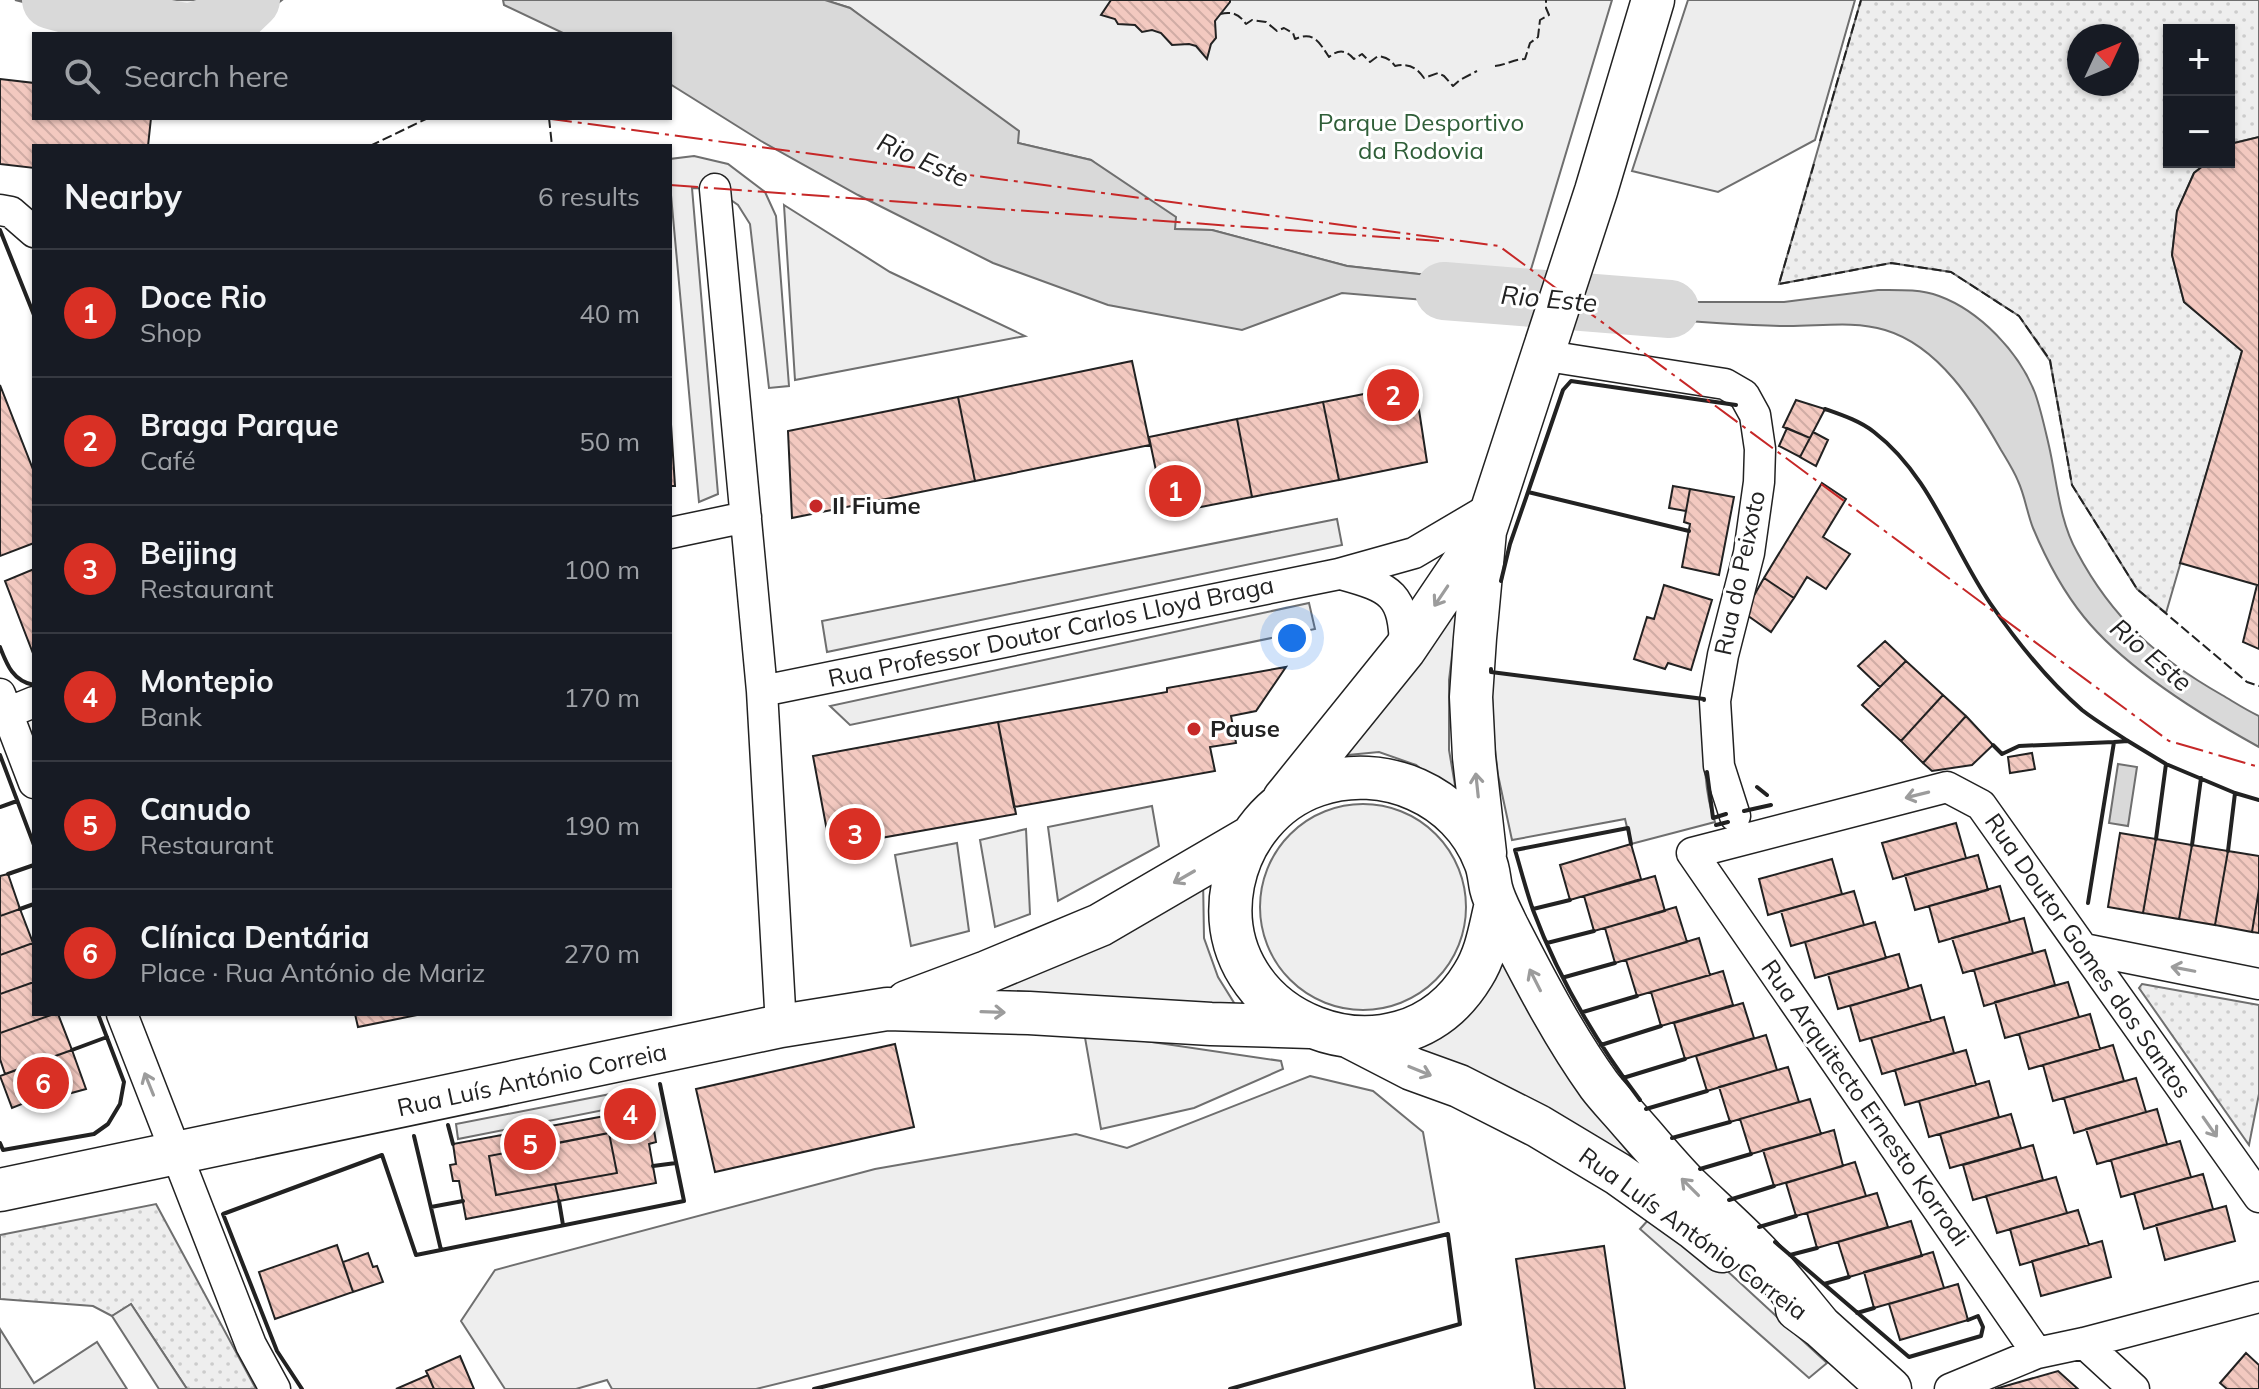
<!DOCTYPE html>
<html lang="en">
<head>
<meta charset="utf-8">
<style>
  body { margin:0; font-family:Mulish,sans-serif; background:#20242c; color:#f1f3f6 }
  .controls { position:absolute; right:24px; top:24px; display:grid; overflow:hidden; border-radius:0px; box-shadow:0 2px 6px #0004 }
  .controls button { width:72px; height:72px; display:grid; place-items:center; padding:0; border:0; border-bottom:2px solid #363941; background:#171b24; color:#f1f3f6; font:40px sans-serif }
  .compass { position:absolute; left:2067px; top:24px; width:72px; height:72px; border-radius:50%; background:#171b24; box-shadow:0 2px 6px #0004; rotate:46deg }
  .you { position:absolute; left:1292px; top:638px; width:28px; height:28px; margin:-20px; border:6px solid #fff; border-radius:50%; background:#1a73e8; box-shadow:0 0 0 12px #1a73e833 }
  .badge { display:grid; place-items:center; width:52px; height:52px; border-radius:50%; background:#d93025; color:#fff; font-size:26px; font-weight:700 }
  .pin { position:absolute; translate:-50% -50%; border:4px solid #fff; box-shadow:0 2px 8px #0006 }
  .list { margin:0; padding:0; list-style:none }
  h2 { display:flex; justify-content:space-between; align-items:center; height:104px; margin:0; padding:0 32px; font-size:34px }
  h2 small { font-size:26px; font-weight:400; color:#9ea1a6 }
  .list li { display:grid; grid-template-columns:52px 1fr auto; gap:24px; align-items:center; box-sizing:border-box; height:128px; padding:0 32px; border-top:2px solid #363941 }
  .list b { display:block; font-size:30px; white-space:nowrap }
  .list p { margin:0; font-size:26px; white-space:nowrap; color:#9ea1a6 }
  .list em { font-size:26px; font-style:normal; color:#9ea1a6 }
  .icon { flex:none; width:44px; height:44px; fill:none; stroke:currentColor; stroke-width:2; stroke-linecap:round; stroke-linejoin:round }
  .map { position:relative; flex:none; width:2259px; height:1389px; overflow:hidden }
  .search { position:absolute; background:#171b24; box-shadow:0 2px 6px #0004; left:32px; top:32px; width:640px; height:88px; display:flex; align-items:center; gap:20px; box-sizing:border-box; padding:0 28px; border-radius:0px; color:#9ea1a6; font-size:30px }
  .panel { position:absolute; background:#171b24; box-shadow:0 2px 6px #0004; left:32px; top:144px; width:640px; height:872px; border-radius:0px }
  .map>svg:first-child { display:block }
  .green { fill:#eee; stroke:#6f6f6f; stroke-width:2 }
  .garden { fill:url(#garden-dots); stroke:#6f6f6f; stroke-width:2; fill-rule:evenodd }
  .parking { fill:#ededed; stroke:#6f6f6f; stroke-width:2 }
  .water { fill:#d9d9d9; stroke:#6f6f6f; stroke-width:2 }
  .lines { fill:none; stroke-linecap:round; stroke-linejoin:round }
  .river { stroke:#d9d9d9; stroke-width:58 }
  .building { fill:url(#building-back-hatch); stroke:#222; stroke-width:2 }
  .street-casing { stroke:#222; stroke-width:33 }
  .secondary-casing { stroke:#222; stroke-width:45 }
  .street { stroke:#fff; stroke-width:30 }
  .secondary { stroke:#fff; stroke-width:42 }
  .fence { stroke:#222; stroke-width:2; stroke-dasharray:10 4; stroke-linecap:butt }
  .wall { stroke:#222; stroke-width:4 }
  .power { stroke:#c62828; stroke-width:2; stroke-dasharray:28 6 4 6; stroke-linecap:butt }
  .oneway { stroke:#9c9c9c }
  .poi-dot { fill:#c62828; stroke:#fff; stroke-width:3 }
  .labels { text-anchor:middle; stroke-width:6; stroke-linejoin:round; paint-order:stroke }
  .park-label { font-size:24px; fill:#2f5e38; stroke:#fff }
  .poi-label { font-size:24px; font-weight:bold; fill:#222; stroke:#fff; text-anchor:start }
  .street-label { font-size:24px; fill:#222; stroke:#fff }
  .water-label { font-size:26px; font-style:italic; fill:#222; stroke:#fff }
</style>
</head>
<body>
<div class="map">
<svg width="2259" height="1389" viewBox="0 0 2259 1389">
  <defs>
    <pattern id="garden-dots" width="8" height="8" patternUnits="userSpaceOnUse" patternTransform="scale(2)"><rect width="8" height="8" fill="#eee"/><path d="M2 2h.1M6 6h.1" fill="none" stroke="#ccc" stroke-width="1.8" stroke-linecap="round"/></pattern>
    <pattern id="building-back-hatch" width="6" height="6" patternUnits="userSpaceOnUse" patternTransform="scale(2)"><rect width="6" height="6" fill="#f3c9c0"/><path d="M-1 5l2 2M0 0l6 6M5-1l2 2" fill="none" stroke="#d0aca5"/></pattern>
  </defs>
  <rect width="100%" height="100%" fill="#fff"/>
  <path class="green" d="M103 0H234L222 9 182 21Z
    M825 0H1612L1526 286 1347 266 1212 230 1174 229 1091 160 1018 143 850 8Z
    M784 205 890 272 1025 336 795 380Z
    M1465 581 1457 614 1449 680V750L1457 797 1416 765 1379 752 1337 756Z
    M1491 672 1704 699C1705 739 1701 784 1715 822L1631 844 1625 819 1512 840 1498 775 1494 741Z
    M1260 907a103 103 0 1 1 206 0a103 103 0 1 1-206 0Z
    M1152 806 1159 846 1058 901 1048 827Z
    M1026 829 1030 914 995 927 980 840Z
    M957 843 969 931 911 946 895 855Z
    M1203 877 1204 938 1218 977 1241 1014 931 1000Z
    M1499 950 1580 1087 1616 1137 1661 1192 1401 1054Z
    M1084 1032 1281 1061 1283 1069 1194 1108 1101 1129Z
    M1310 1076 1373 1091 1423 1132 1439 1222 756 1389H612L607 1380 576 1389H505L461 1321 495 1270 875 1169 1076 1134 1127 1148Z"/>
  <path class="garden" d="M1861 0H2259V137L2229 144V30H2169V162H2208L2194 173 2177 211 2172 255 2184 302 2242 351 2166 613 2137 589 2072 485 2050 361 2019 316 1951 272 1891 263 1779 284ZM2079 36H2127V84H2079Z
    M2142 984 2259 1005V1094L2249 1145 2139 988Z
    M156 1204 256 1389H187L131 1304 112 1316 93 1306 0 1299V1235Z"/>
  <path class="parking" d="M1688 0H1855L1815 140 1718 192 1632 171Z
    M694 156 728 164 765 192 776 216 789 386 769 388 750 224 738 205 715 189 692 188 718 494 699 502 670 184V159Z
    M1337 519 1342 545 827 652 822 621Z
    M1309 603 1315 629 850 725 830 706Z
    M631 1090 634 1104 458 1139 456 1124Z
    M1659 1208 1827 1363 1809 1378 1640 1229Z
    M131 1304 187 1389H159L112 1316Z
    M0 1329 34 1383 97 1342 127 1389H0Z"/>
  <path class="water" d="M15 0H60L189 33 231 19 251 0H282L242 31 232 34H150Z
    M503 0H825L850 8 1019 131 1018 143 1091 160 1176 217 1175 229 1212 230 1347 266 1526 286 1519 308 1342 293 1242 330 1108 305 993 263 858 195 761 141 670 84V34H565L504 5Z
    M1878 290C1898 290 1920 289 1939 296 1980 311 2019 352 2035 393 2041 410 2045 429 2049 446 2057 481 2059 520 2077 552 2112 618 2157 658 2222 695 2234 702 2246 710 2259 716V747C2201 715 2126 669 2084 617 2063 591 2046 559 2033 528 2027 513 2025 496 2018 481 2014 471 2007 460 2001 450 1975 404 1939 346 1885 330 1852 320 1816 327 1782 326 1718 325 1653 318 1588 313L1597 291 1696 302H1784Z
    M2118 764 2137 767 2128 826 2109 823Z"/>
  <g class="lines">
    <path class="river" d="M51 0 129 21 189 33 231 19 251 0
      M1444 291 1670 309"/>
  </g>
  <path class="building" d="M1230 0V2L1215 21 1216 38 1211 44 1207 59 1196 46 1189 44 1172 45 1161 33 1152 30 1142 32 1135 25 1118 24 1115 19 1101 15 1111 0Z
    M0 79 34 83V118H151L148 146H34V168L0 164Z
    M2259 137V649L2243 642 2257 585 2180 563 2242 351 2184 302 2172 255 2177 211 2194 173 2208 162H2229L2230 144Z
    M1132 361 1150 445 975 481 958 397Z
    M1415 384 1427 462 1339 480 1323 402Z
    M0 385 34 472V543L0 556Z
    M958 397 975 481 792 518 788 431Z
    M1796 400 1825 409 1810 438 1783 427Z
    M1323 402 1339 480 1252 497 1237 419Z
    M670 409 675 486H670Z
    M1237 419 1252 497 1165 514 1149 437Z
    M1787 428 1810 438 1800 457 1779 446Z
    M1813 432 1828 440 1816 466 1800 457Z
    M1822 483 1846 499 1823 537 1850 554 1826 589 1807 577 1794 598 1764 578Z
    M1673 486 1690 489 1686 511 1669 508Z
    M1690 489 1734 497 1719 575 1682 567 1690 524 1684 522Z
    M34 569V656L5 581Z
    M1764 578 1794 598 1771 632 1744 613Z
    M1664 585 1712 600 1691 670 1668 663 1665 669 1634 659 1647 617 1654 619Z
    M1885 641 1906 661 1880 687 1858 666Z
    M1906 661 1943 695 1901 741 1862 705Z
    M1286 667 1256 711 1231 716 1236 743 1210 747 1215 771 1014 807 998 722 1167 692V688Z
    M1943 695 1966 716 1923 763 1901 741Z
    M1966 716 1993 745 1972 765 1932 771 1923 763Z
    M998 722 1016 814 830 847 813 756Z
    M2032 753 2035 769 2010 773 2008 757Z
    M1956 823 1966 858 1893 879 1882 843Z
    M2120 833 2156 839 2143 913 2108 907Z
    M2156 839 2192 845 2179 919 2143 913Z
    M1631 844 1641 879 1570 900 1560 865Z
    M2192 845 2228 851 2215 925 2179 919Z
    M2228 851 2259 856V889L2252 932 2215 925Z
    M1978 855 1988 890 1915 910 1905 875Z
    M1832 859 1842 894 1768 915 1759 879Z
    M8 874 20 909 0 916V876Z
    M1655 876 1665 911 1594 931 1584 896Z
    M2000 886 2010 922 1939 942 1929 906Z
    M2259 889V933L2252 932Z
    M1854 891 1864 925 1791 946 1781 911Z
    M1676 907 1687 942 1615 963 1605 928Z
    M20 909 33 943 0 955V916Z
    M2024 918 2033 953 1963 973 1952 938Z
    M1875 922 1886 958 1815 978 1805 942Z
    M1699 938 1710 975 1637 996 1626 960Z
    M33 943 34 982 0 994V955Z
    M2045 950 2055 985 1984 1006 1974 970Z
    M1899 954 1909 989 1838 1009 1828 974Z
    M1723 971 1733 1005 1661 1026 1651 992Z
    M34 982V1014H54L0 1033V994Z
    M2068 982 2079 1017 2005 1038 1995 1002Z
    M1921 985 1931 1021 1860 1041 1850 1006Z
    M1743 1003 1754 1038 1685 1059 1674 1023Z
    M54 1014H58L72 1050 5 1074 0 1059V1033Z
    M355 1014H422L358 1027Z
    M2090 1014 2100 1049 2029 1069 2019 1034Z
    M1944 1017 1954 1053 1882 1074 1871 1038Z
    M1766 1035 1777 1070 1707 1091 1696 1056Z
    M895 1044 914 1127 715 1172 696 1089Z
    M2113 1045 2124 1081 2053 1101 2043 1065Z
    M72 1050 86 1089 35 1103 34 1099 12 1108 0 1076Z
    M1966 1050 1976 1085 1905 1105 1895 1070Z
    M1788 1067 1799 1102 1730 1122 1719 1087Z
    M2136 1078 2146 1112 2074 1133 2064 1098Z
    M1989 1081 1999 1117 1929 1137 1919 1101Z
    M1810 1099 1821 1134 1751 1154 1740 1119Z
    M643 1109 646 1125 653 1124 656 1142 649 1144 656 1183 559 1201 555 1184 617 1173 609 1133 548 1145 545 1127Z
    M2157 1109 2167 1144 2097 1164 2086 1129Z
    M2011 1114 2021 1148 1950 1168 1940 1134Z
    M545 1127 548 1145 489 1156 496 1195 555 1184 559 1201 466 1219 459 1181H453L450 1165 456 1164 453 1144Z
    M1834 1130 1843 1166 1774 1186 1763 1150Z
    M609 1133 617 1173 496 1195 489 1156Z
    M2180 1141 2191 1177 2121 1197 2111 1160Z
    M2033 1145 2043 1180 1973 1200 1963 1165Z
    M1855 1162 1866 1196 1796 1216 1786 1183Z
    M2203 1174 2213 1209 2144 1229 2134 1193Z
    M2056 1177 2067 1213 1997 1233 1986 1196Z
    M1877 1193 1888 1227 1817 1248 1807 1213Z
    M2226 1206 2235 1241 2165 1260 2156 1225Z
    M2078 1210 2089 1245 2020 1265 2010 1229Z
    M1911 1221 1922 1256 1849 1277 1838 1242Z
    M2102 1241 2111 1277 2041 1296 2032 1261Z
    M337 1245 353 1292 275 1319 259 1272Z
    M1604 1246 1625 1389H1535L1516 1259Z
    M1933 1252 1944 1288 1874 1308 1864 1272Z
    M368 1253 373 1267 377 1266 383 1282 353 1292 343 1262Z
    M1958 1284 1968 1320 1900 1340 1889 1304Z
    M2246 1353 2259 1365V1389H2227L2220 1383Z
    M460 1356 474 1389H434L426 1371Z
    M2058 1371 2078 1389H1995Z
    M428 1375 434 1389H396Z"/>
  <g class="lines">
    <defs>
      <path id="street" d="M715 189 762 691 781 1026
        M0 210 11 212 34 232
        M1541 355 1725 384 1744 395 1755 415 1760 449 1759 482 1749 553 1723 655 1715 701 1719 766 1735 816
        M670 533 746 517
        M1341 574C1392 588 1404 594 1405 649
        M762 691 1339 574 1414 553 1492 507
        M0 694 34 783
        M7 713 34 702
        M2084 949 2259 984
        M122 1014 251 1345 275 1389
        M2084 1343 2134 1389
        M2037 1353 1692 853 1947 787 1981 805 2259 1197
        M1950 1389 2037 1353 2084 1343 2259 1297"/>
      <path id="secondary" d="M1284 799 1405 649 1482 535
        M1485 853 1474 757 1471 697 1475 638 1485 531 1596 191 1653 0
        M1496 904C1490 928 1487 953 1473 975 1399 1098 1206 1023 1233 884 1242 839 1273 800 1317 785 1383 762 1460 795 1485 861 1489 870 1489 879 1491 888 1494 901 1501 913 1507 926 1535 980 1563 1035 1599 1085 1608 1097 1620 1109 1630 1121 1650 1143 1668 1166 1689 1187 1712 1209 1736 1230 1758 1253 1780 1276 1800 1302 1820 1326
        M907 1002 987 972 1100 925 1251 837
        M1350 1037 1412 1069 1459 1086 1538 1126 1618 1174 1695 1229 1722 1251
        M0 1190 781 1026 887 1009 1029 1013 1211 1024 1310 1027
        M1797 1309 1820 1326 1890 1389"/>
    </defs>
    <use href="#street" class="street-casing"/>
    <use href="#secondary" class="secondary-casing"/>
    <use href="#street" class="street"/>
    <use href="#secondary" class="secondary"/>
    <path class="fence" d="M1220 14C1232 11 1239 14 1246 24L1252 20 1266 22 1277 31 1284 28 1293 33 1295 39C1314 31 1319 42 1329 57 1339 49 1346 50 1354 59L1362 54 1370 62 1378 56C1386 57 1390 59 1395 66 1409 63 1416 67 1424 78L1438 73 1444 76 1453 86 1460 80 1477 71
      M1495 66C1506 65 1514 59 1525 59L1530 43 1538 37 1540 20 1549 15 1546 8V0
      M549 118 552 146
      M1820 141 1861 0
      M370 146 428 118
      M1814 164 1779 284 1891 263 1951 272 2019 316 2050 360 2072 485 2137 589 2247 682 2259 686"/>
    <path class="wall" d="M0 230 34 315
      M1825 409C1842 415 1860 421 1874 432 1930 475 1952 547 1990 603 2017 642 2046 679 2082 710 2096 721 2113 731 2128 741
      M1689 531 1528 492 1563 390 1571 381 1736 405
      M1501 581 1510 544 1528 492
      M0 647C7 665 13 681 34 685
      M1491 669V672L1704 699V700
      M1993 745 2002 754 2019 746 2114 742
      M0 755 34 845
      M1707 772 1713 818 1726 814
      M1757 787 1767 795
      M0 807 17 801
      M1744 811 1771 805
      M1716 825 1728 822
      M2156 839 2166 764
      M1631 844 1628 828 1515 850C1521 870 1526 890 1533 910 1558 977 1597 1043 1640 1100
      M2192 845 2201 778
      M2228 851 2235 793
      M8 874 34 865
      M2088 903 2114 742 2128 741 2166 764 2235 793 2259 800
      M20 909 34 904
      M1533 909 1570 900
      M1547 943 1594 931
      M1565 977 1615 963
      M1583 1012 1637 996
      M1601 1045 1661 1026
      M72 1050 107 1037
      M1623 1078 1685 1059
      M638 1089 643 1109
      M1646 1109 1707 1091
      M448 1125 453 1144
      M414 1136 441 1250 684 1201 660 1084
      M1672 1138 1730 1122
      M0 1143 3 1150 94 1134 108 1124 120 1104 124 1082 98 1014
      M653 1166 676 1163
      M1700 1169 1751 1154
      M1729 1200 1774 1186
      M559 1201 563 1225
      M431 1207 463 1201
      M1759 1227 1796 1216
      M1775 1242 1909 1357 1981 1336 1983 1327 1978 1316 1968 1320
      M1790 1255 1817 1248
      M1824 1284 1849 1277
      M1857 1313 1874 1308
      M302 1389 277 1351 223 1214 382 1155 416 1255 441 1250
      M814 1389 1448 1234 1460 1324 1230 1389"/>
    <path class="power" d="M544 118 1499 246 2169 741 2259 767
      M670 185 1439 241"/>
  </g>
  <defs><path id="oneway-shaft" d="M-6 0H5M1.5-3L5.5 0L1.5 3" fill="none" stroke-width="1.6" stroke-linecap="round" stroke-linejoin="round" transform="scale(2)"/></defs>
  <g class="oneway">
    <use href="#oneway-shaft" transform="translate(1441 596) rotate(124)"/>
    <use href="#oneway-shaft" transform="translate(1477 785) rotate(-96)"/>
    <use href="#oneway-shaft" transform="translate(1917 795) rotate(166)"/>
    <use href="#oneway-shaft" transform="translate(1184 877) rotate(150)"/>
    <use href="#oneway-shaft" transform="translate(2183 969) rotate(-169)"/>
    <use href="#oneway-shaft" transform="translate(1535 980) rotate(-117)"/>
    <use href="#oneway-shaft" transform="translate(993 1012) rotate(2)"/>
    <use href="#oneway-shaft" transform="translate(1420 1071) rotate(22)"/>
    <use href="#oneway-shaft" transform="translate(149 1084) rotate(-112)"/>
    <use href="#oneway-shaft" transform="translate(2210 1127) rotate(55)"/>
    <use href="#oneway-shaft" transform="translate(1690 1187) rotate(-135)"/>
  </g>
  <g class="poi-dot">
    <circle cx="816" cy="506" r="8"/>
    <circle cx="1194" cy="729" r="8"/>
  </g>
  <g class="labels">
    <g class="park-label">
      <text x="1421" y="131">Parque Desportivo<tspan x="1421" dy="28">da Rodovia</tspan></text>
    </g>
    <g class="poi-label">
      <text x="832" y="514">Il Fiume</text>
      <text x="1210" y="737">Pause</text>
    </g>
    <g class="street-label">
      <text transform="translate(1740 573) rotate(-78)" y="8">Rua do Peixoto</text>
      <text transform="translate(1051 632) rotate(-12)" y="8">Rua Professor Doutor Carlos Lloyd Braga</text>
      <text transform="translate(2088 956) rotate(55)" y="8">Rua Doutor Gomes dos Santos</text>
      <text transform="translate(532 1080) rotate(-12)" y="8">Rua Luís António Correia</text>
      <text transform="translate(1865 1103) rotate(55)" y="8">Rua Arquitecto Ernesto Korrodi</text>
      <text transform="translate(1693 1234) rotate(36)" y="8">Rua Luís António Correia</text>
    </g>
    <g class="water-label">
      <text transform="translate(923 160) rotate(24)" y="9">Rio Este</text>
      <text transform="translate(1549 299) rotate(5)" y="9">Rio Este</text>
      <text transform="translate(2151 655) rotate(40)" y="9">Rio Este</text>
    </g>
  </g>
</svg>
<div class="controls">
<button>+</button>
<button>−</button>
</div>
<svg class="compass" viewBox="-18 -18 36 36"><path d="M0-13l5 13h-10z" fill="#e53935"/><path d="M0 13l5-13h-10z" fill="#9ea1a6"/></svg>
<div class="you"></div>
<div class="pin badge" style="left:1175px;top:491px">1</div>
<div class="pin badge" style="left:1393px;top:395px">2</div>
<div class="pin badge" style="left:855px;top:834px">3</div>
<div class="pin badge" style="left:630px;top:1114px">4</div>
<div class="pin badge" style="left:530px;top:1144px">5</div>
<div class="pin badge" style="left:43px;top:1083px">6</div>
<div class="search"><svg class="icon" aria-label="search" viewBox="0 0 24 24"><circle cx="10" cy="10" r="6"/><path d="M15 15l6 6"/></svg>Search here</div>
<section class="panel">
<h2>Nearby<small>6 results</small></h2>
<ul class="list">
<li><span class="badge">1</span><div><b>Doce Rio</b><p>Shop</p></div><em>40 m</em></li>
<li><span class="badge">2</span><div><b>Braga Parque</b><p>Café</p></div><em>50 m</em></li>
<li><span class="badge">3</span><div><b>Beijing</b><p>Restaurant</p></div><em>100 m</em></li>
<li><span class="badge">4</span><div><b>Montepio</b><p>Bank</p></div><em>170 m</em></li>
<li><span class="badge">5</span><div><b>Canudo</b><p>Restaurant</p></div><em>190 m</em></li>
<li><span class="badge">6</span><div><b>Clínica Dentária</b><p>Place · Rua António de Mariz</p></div><em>270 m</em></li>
</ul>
</section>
</div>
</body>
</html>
